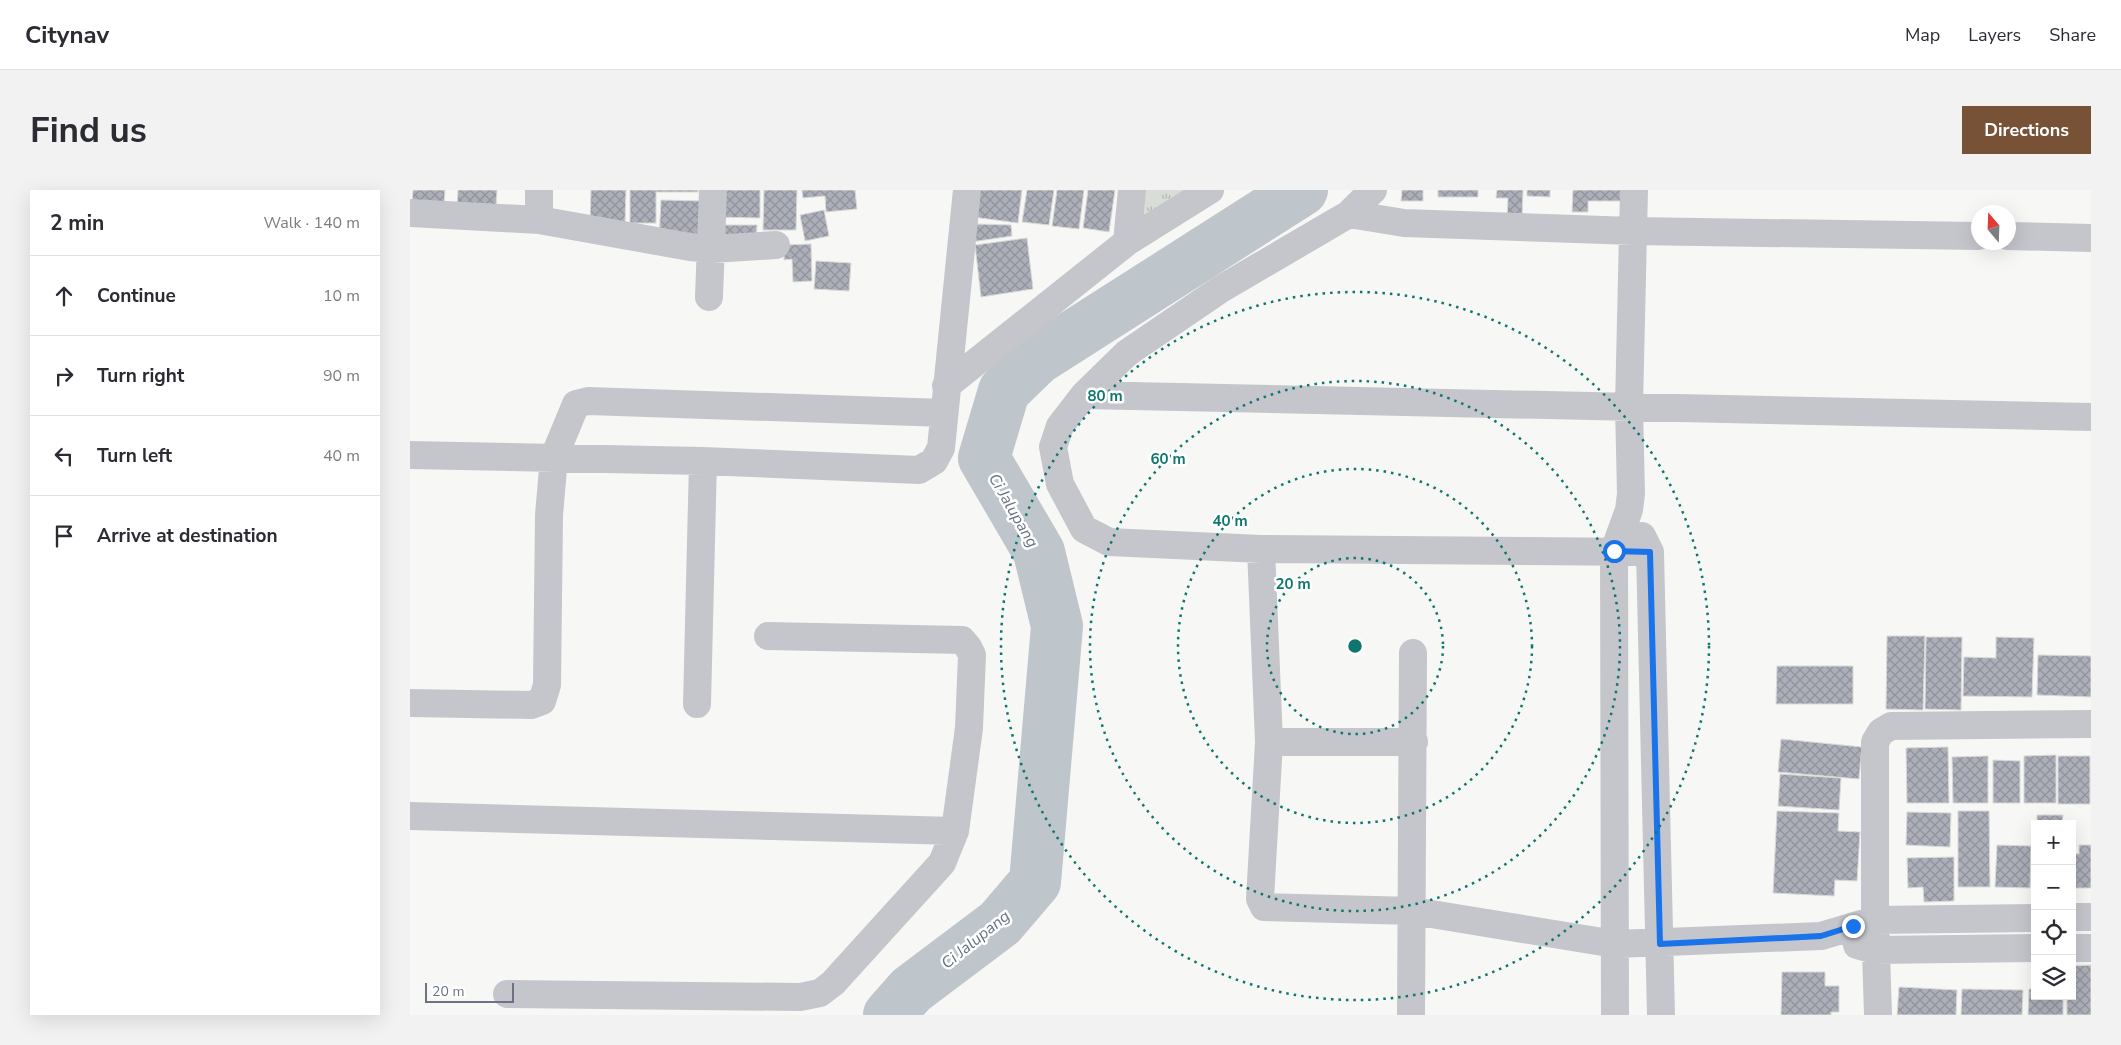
<!DOCTYPE html>
<html lang="en">
<head>
<meta charset="utf-8">
<style>
  body { margin:0; font-family:"Nunito Sans",sans-serif; background:#f2f2f3; color:#2b2b33 }
  .controls { position:absolute; right:15px; bottom:15px; display:grid; overflow:hidden; border-radius:0px; box-shadow:0 5px 20px #0002 }
  .controls button { width:45px; height:45px; display:grid; place-items:center; padding:0; border:0; border-bottom:1px solid #e1e1e2; background:#fff; color:#2b2b33; font:25px sans-serif }
  .compass { position:absolute; left:1561px; top:15px; width:45px; height:45px; border-radius:50%; background:#fff; box-shadow:0 5px 20px #0002; rotate:341deg }
  .scale { position:absolute; left:15px; bottom:12px; width:89px; box-sizing:border-box; padding-left:5px; border:2px solid #6a7284; border-top:0; font-size:14px; line-height:18px; white-space:nowrap; color:#6a7284; -webkit-text-stroke:4px #fff; paint-order:stroke }
  .stop { position:absolute; width:15px; height:15px; margin:-11px; border:4px solid #1a73e8; border-radius:50%; background:#fff }
  .stop.end { background:#1a73e8; border-color:#fff; box-shadow:0 1px 5px #0008 }
  .list { margin:0; padding:0; list-style:none }
  h2 { display:flex; justify-content:space-between; align-items:center; height:65px; margin:0; padding:0 20px; font-size:21px }
  h2 small { font-size:16px; font-weight:400; color:#7c7c81 }
  .list li { display:grid; grid-template-columns:32px 1fr auto; gap:15px; align-items:center; box-sizing:border-box; height:80px; padding:0 20px; border-top:1px solid #e1e1e2 }
  .list b { display:block; font-size:19px; white-space:nowrap }
  .list em { font-size:16px; font-style:normal; color:#7c7c81 }
  .icon { flex:none; width:28px; height:28px; fill:none; stroke:currentColor; stroke-width:2; stroke-linecap:round; stroke-linejoin:round }
  .map { position:relative; flex:none; width:1681px; height:825px; overflow:hidden; border-radius:0px }
  header { display:flex; align-items:center; gap:30px; box-sizing:border-box; height:70px; padding:0 25px; background:#fff; border-bottom:1px solid #e1e1e2 }
  header strong { font-size:24px }
  nav { display:flex; gap:28px; margin-inline-start:auto; font-size:18px }
  .intro { display:flex; align-items:center; justify-content:space-between; box-sizing:border-box; height:120px; padding:0 30px }
  h1 { margin:0; font-size:35px }
  .button { padding:12px 22px; border-radius:0px; background:#775237; color:#fff; font-size:18px; font-weight:700 }
  main { display:flex; gap:30px; padding:0 30px }
  aside { flex:1; background:#fff; border-radius:0px; box-shadow:0 5px 20px #0002 }
  .map>svg:first-child { display:block }
  .park { fill:url(#park-tufts) }
  .lines { fill:none; stroke-linecap:round; stroke-linejoin:round }
  .river { stroke:#bec5cb; stroke-width:52 }
  .building { fill:url(#building-cross-hatch); stroke:#d9dad8 }
  .minor { stroke:#c4c6cb; stroke-width:28 }
  .route { stroke:#1a73e8; stroke-width:6 }
  .ring { fill:none; stroke:#0f766e; stroke-width:2.5; stroke-dasharray:2.5 5 }
  .labels { text-anchor:middle; stroke-width:5; stroke-linejoin:round; paint-order:stroke }
  .water-label { font-size:16px; font-style:italic; fill:#66737f; stroke:#fff }
  .centre { fill:#0f766e; stroke:#fff; stroke-width:2.5 }
  .ring-label { font-size:15px; text-anchor:middle; font-weight:bold; fill:#0f766e; stroke:#fff; stroke-width:5; stroke-linejoin:round; paint-order:stroke }
</style>
</head>
<body>
<header>
<strong>Citynav</strong>
<nav><a>Map</a><a>Layers</a><a>Share</a></nav>
</header>
<div class="intro"><h1>Find us</h1><a class="button">Directions</a></div>
<main>
<aside>
<h2>2 min<small>Walk · 140 m</small></h2>
<ul class="list">
<li><svg class="icon" aria-label="ahead" viewBox="0 0 24 24"><path d="M12 20V5M6 11l6-6 6 6"/></svg><div><b>Continue</b></div><em>10 m</em></li>
<li><svg class="icon" aria-label="right" viewBox="0 0 24 24"><path d="M7 20v-9h11M14 6l5 5-5 5"/></svg><div><b>Turn right</b></div><em>90 m</em></li>
<li><svg class="icon" aria-label="left" viewBox="0 0 24 24"><path d="M17 20v-9H6M10 6l-5 5 5 5"/></svg><div><b>Turn left</b></div><em>40 m</em></li>
<li><svg class="icon" aria-label="arrive" viewBox="0 0 24 24"><path d="M6 21V4h12l-3 4 3 4H6"/></svg><div><b>Arrive at destination</b></div></li>
</ul>
</aside>
<div class="map">
<svg width="1681" height="825" viewBox="0 0 1681 825">
  <defs>
    <pattern id="park-tufts" width="24" height="20" patternUnits="userSpaceOnUse" patternTransform="scale(1.25)"><rect width="24" height="20" fill="#d8ded7"/><path d="M3 7l-1-3M5 7V3M7 7l1-3M15 17l-1-3M17 17v-4M19 17l1-3" fill="none" stroke="#b3b8b4"/></pattern>
    <pattern id="building-cross-hatch" width="8" height="8" patternUnits="userSpaceOnUse" patternTransform="scale(1.25)"><rect width="8" height="8" fill="#acafb8"/><path d="M0 0l8 8M0 8l8-8" fill="none" stroke="#90939b"/></pattern>
  </defs>
  <rect width="100%" height="100%" fill="#f7f8f6"/>
  <path class="park" d="M727 0H788L722 43Z"/>
  <g class="lines">
    <path class="river" d="M479 825 501 800 590 733 625 692 647 436 629 362 574 268 594 201 627 169 892 0"/>
  </g>
  <path class="building" d="M3 0H35L34 18 2 16Z
    M48 0H87L86 18 47 16Z
    M181 0H216L215 33 180 32Z
    M220 0H288V2H246V33H220Z
    M306 0H350V28L306 27Z
    M354 0H387L386 40H353Z
    M392 0H445L447 19 416 22 415 6 393 8Z
    M567 0H612L608 33 563 27Z
    M617 0H644L639 35 612 32Z
    M647 0H674L669 39 642 36Z
    M678 0H705L699 42 673 38Z
    M992 0H1013V11H991Z
    M1028 0H1068V7H1028Z
    M1087 0H1113L1112 27H1097L1098 8H1086Z
    M1117 0H1140V7L1117 6Z
    M1163 0H1214V11H1178V22H1162Z
    M251 10 292 11 298 52 249 50Z
    M414 20 419 46 395 51 390 25Z
    M566 34 601 35 602 46 561 52Z
    M310 35H347L346 52H309Z
    M617 48 623 99 571 107 565 55Z
    M401 54 402 91 383 92 382 69 374 70V55Z
    M406 71 441 73 439 101 404 99Z
    M1477 446H1515L1513 520 1476 519Z
    M1516 447H1552L1551 520 1515 519Z
    M1586 447 1624 448 1622 507 1553 506 1554 467 1586 468Z
    M1628 465 1681 466V507L1627 505Z
    M1367 476H1443V514H1366Z
    M1371 549 1452 557 1449 589 1368 582Z
    M1538 557 1539 613H1497L1496 558Z
    M1646 565V613H1614V566Z
    M1578 566V613H1543L1542 567Z
    M1648 566H1680V614H1648Z
    M1583 570 1610 571V613H1583Z
    M1370 584 1431 588 1429 620 1368 616Z
    M1367 621 1429 623 1428 641 1450 642 1447 691 1425 690 1424 706 1363 703Z
    M1548 621H1579L1580 697H1548Z
    M1497 622 1541 623 1540 657 1496 655Z
    M1627 625H1653L1652 634H1627Z
    M1587 655 1621 656 1620 698 1585 697Z
    M1669 655H1681V698H1662V663L1669 664Z
    M1544 667V711L1514 712 1513 697 1498 698 1497 668Z
    M1681 775V825H1657V806H1662V776Z
    M1372 782H1415V796H1429V822H1421V825H1371Z
    M1489 797 1547 800 1546 825H1487Z
    M1552 799 1613 800 1612 825H1551Z
    M1619 799H1625V806H1653V825H1618Z"/>
  <g class="lines">
    <path class="minor" d="M963 0 939 24 811 99 717 163 674 205 650 236 643 257 650 294 674 339 699 352 851 359 1240 362
      M0 23 129 30V0
      M939 24 994 33 1223 41 1568 46
      M129 30 280 57 302 59 366 55
      M1598 46 1681 48
      M717 52 722 0
      M299 107 303 0
      M536 196 717 52 800 0
      M674 205 1681 227
      M0 265 293 271 509 280 524 271 531 258 557 0
      M1232 346 1240 362 1251 825
      M851 359 859 552 850 709 854 717 1003 721 1205 754 1411 746 1465 730 1625 728
      M0 513 121 515 132 511 137 495 139 325 144 267 166 214 178 211 534 223
      M287 514 293 271
      M859 552H1004
      M0 626 545 641 559 538 562 465 558 457 552 450 358 446
      M1662 727H1681
      M1447 755 1465 760 1625 758
      M1662 758H1681
      M97 804 390 807 410 803 423 793 532 673 545 641
      M1001 825 1003 463
      M1205 825 1204 361 1219 320 1221 304 1219 216 1224 0
      M1468 825 1465 730V552L1471 542 1481 536 1681 534"/>
  </g>
  <g class="lines">
    <path class="route" d="M1204 361 1240 362 1250 754 1411 746 1443 736"/>
  </g>
  <g class="ring">
    <circle cx="945" cy="456" r="88"/>
    <circle cx="945" cy="456" r="177"/>
    <circle cx="945" cy="456" r="265"/>
    <circle cx="945" cy="456" r="354"/>
  </g>
  <g class="labels">
    <g class="water-label">
      <text transform="translate(604 320) rotate(60)" y="6">Ci Jalupang</text>
      <text transform="translate(565 749) rotate(-39)" y="6">Ci Jalupang</text>
    </g>
  </g>
  <circle cx="945" cy="456" r="8" class="centre"/>
  <g class="ring-label">
    <text x="695" y="211">80 m</text>
    <text x="758" y="274">60 m</text>
    <text x="820" y="336">40 m</text>
    <text x="883" y="399">20 m</text>
  </g>
</svg>
<div class="controls">
<button>+</button>
<button>−</button>
<button><svg class="icon" aria-label="locate" viewBox="0 0 24 24"><circle cx="12" cy="12" r="6"/><path d="M12 2v4M12 18v4M2 12h4M18 12h4"/></svg></button>
<button><svg class="icon" aria-label="layers" viewBox="0 0 24 24"><path d="M12 4l9 5-9 5-9-5zM3 14l9 5 9-5"/></svg></button>
</div>
<svg class="compass" viewBox="-18 -18 36 36"><path d="M0-13l5 13h-10z" fill="#e53935"/><path d="M0 13l5-13h-10z" fill="#7c7c81"/></svg>
<div class="scale">20 m</div>
<div class="stop" style="left:1204px;top:361px"></div>
<div class="stop end" style="left:1443px;top:736px"></div>
</div>
</main>
</body>
</html>
